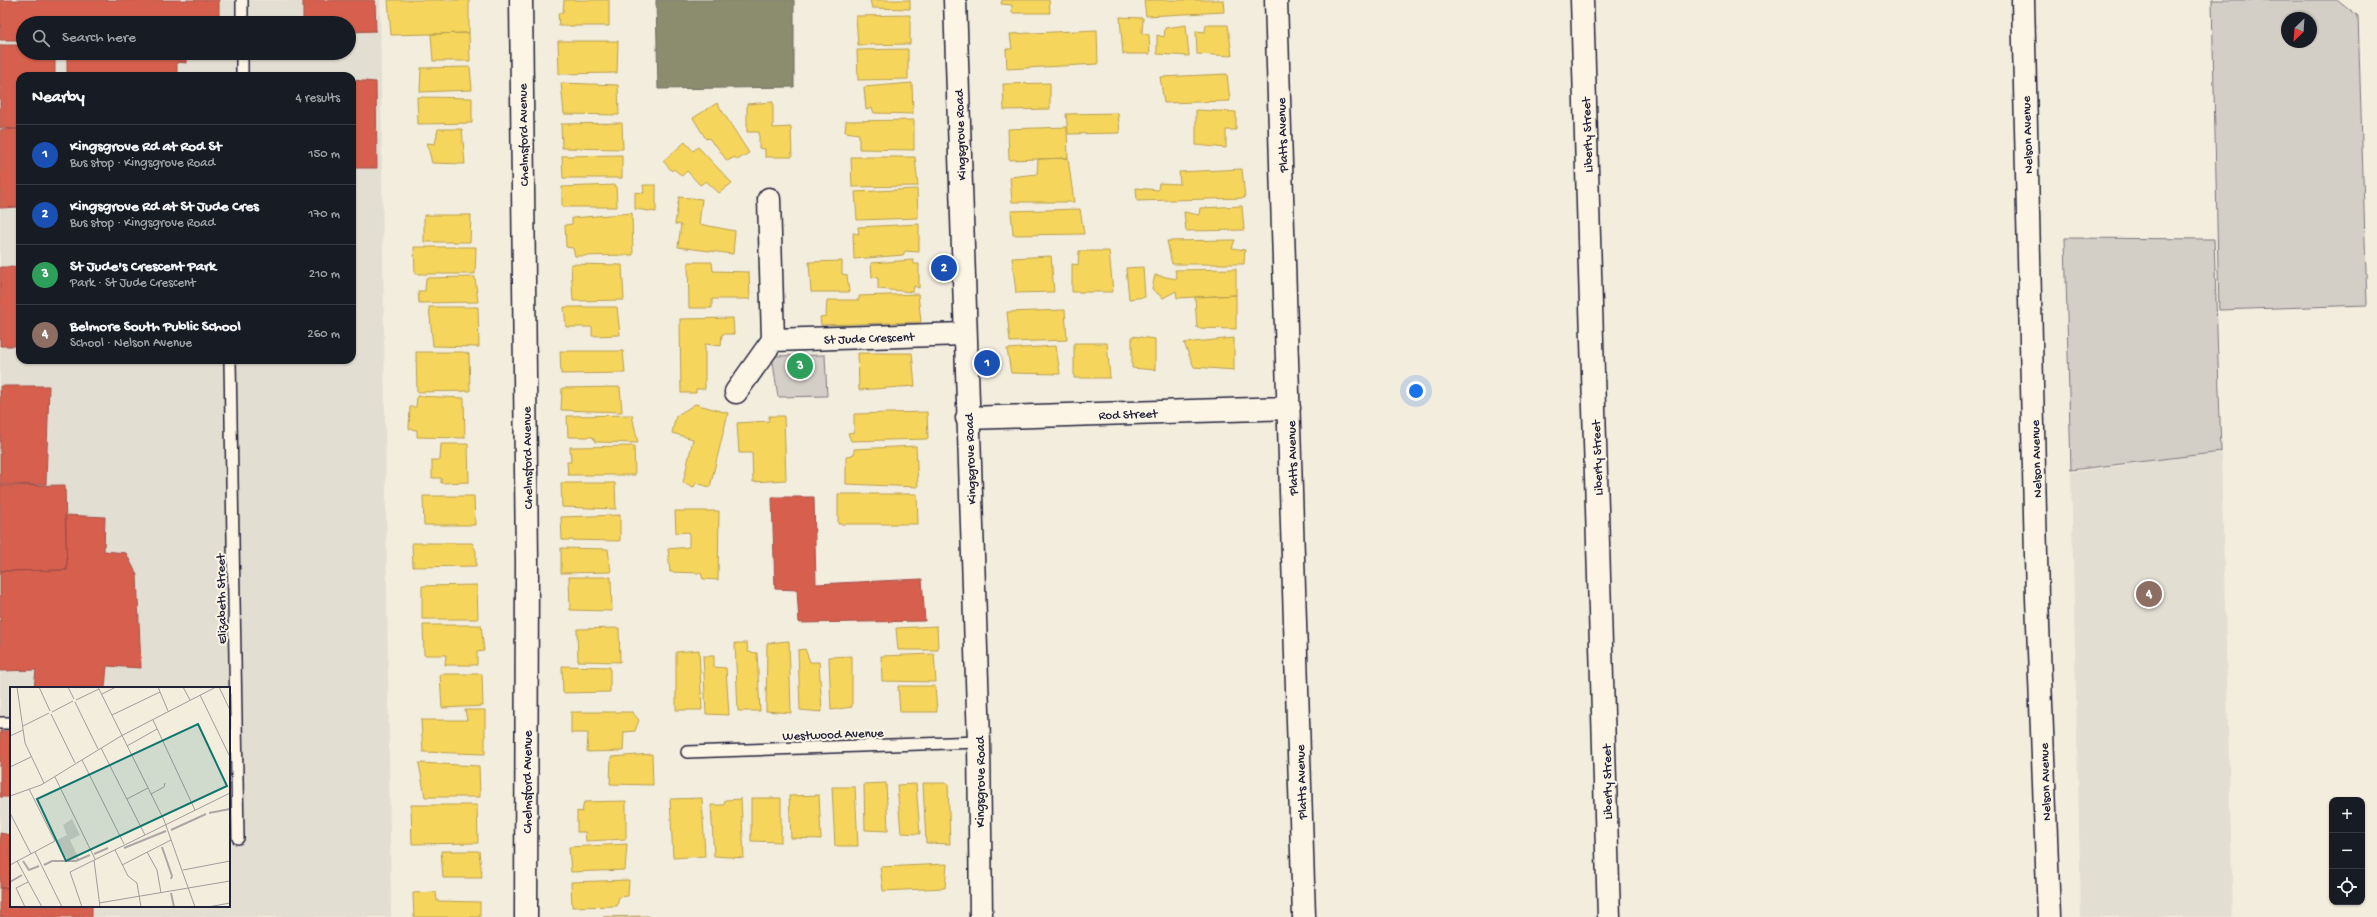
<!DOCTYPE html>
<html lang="en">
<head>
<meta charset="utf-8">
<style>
  body { margin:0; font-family:"Gochi Hand",sans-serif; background:#20242c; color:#f1f3f6 }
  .controls { position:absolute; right:12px; bottom:12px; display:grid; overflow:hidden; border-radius:8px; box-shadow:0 1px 3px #0004 }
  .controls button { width:36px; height:36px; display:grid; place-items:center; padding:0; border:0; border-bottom:1px solid #363941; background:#171b24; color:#f1f3f6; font:20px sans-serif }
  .compass { position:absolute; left:2281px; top:12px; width:36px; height:36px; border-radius:50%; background:#171b24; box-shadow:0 1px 3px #0004; rotate:205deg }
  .you { position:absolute; left:1416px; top:391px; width:14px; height:14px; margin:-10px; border:3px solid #fff; border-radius:50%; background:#1a73e8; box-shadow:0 0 0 6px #1a73e833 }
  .badge { display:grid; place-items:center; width:26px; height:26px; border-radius:50%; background:#d1495b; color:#fff; font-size:13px; font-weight:700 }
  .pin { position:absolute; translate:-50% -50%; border:2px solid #fff; box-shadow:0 1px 4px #0006 }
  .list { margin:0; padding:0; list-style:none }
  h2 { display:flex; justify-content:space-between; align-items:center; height:52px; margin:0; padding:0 16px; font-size:17px }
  h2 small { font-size:13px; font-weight:400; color:#9ea1a6 }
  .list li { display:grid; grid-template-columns:26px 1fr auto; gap:12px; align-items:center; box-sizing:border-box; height:60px; padding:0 16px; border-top:1px solid #363941 }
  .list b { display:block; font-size:15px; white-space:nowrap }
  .list p { margin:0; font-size:13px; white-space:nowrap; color:#9ea1a6 }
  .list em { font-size:13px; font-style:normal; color:#9ea1a6 }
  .icon { flex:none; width:22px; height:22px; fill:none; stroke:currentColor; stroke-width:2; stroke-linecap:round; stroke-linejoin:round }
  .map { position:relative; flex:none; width:2377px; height:917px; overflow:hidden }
  .search { position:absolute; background:#171b24; box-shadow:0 1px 3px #0004; left:16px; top:16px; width:340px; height:44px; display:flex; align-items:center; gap:10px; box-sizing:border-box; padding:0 14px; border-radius:22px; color:#9ea1a6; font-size:15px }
  .panel { position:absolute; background:#171b24; box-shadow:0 1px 3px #0004; left:16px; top:72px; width:340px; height:292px; border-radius:12px }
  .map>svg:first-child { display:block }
  .built { fill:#e3ded2; fill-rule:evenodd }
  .green { fill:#d4cfc6; stroke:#7b7880; fill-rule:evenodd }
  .homes { fill:#f6d55c; stroke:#b69f52 }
  .shops { fill:#d6604d; stroke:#a04d48 }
  .industry { fill:#8c8c6e; stroke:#6c6c5f }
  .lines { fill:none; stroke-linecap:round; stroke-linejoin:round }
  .lane-casing { stroke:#22223b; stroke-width:14 }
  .street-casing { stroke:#22223b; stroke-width:25 }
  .secondary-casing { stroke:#22223b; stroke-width:25 }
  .lane { stroke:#fcf5e5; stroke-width:11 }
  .street { stroke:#fcf5e5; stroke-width:22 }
  .secondary { stroke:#fcf5e5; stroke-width:22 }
  .labels { text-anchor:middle; stroke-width:4; stroke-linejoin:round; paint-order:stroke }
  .street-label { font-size:13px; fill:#22223b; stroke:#fcf5e5 }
  .inset-river { fill:none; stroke:#aca7a6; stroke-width:2 }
  .inset-road { fill:none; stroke:#9f9c9d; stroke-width:1 }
  .view { fill:#0f766e; fill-opacity:0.15; stroke:#0f766e; stroke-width:2 }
  .inset-edge { fill:none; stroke:#22223b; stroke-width:2 }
</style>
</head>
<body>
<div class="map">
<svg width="2377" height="917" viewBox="0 0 2377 917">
  <rect width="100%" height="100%" fill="#f3edde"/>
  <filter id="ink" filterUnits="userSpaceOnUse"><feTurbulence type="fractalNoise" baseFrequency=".025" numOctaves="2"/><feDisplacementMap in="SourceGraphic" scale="8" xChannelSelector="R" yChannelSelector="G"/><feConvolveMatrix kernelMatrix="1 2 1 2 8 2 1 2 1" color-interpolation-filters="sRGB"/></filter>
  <g filter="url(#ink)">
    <path class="built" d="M0 0H380L391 917H0ZM23 23H349V53H23ZM20 76H352V360H20ZM11 688H229V906H11Z
      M2221 452 2233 917H2081L2071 472Z"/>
    <path class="green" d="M2212 0H2338L2358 16 2367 305 2219 310ZM2287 18H2311V42H2287Z
      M2065 238 2214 239 2221 452 2071 470Z
      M825 355 827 396 778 397 772 356Z"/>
    <path class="homes" d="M388 0H469V33L391 35Z
      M564 0H609V26H559L558 13H563Z
      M870 0H910V9L872 8Z
      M1002 0H1049L1050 13H1012V5L1001 4Z
      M1144 0H1223L1224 12 1146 16Z
      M910 15V44L858 45 856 16Z
      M1120 17 1143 18 1142 33 1149 35 1150 54H1123Z
      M1186 25 1189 56 1157 54V35L1164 37 1165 28Z
      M1206 25H1228L1232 56 1197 54 1196 31 1205 32Z
      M1097 30 1098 64 1007 69 1006 49H1012L1010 34Z
      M469 33 470 61H433L431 34Z
      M558 41H618L617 73 559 74Z
      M908 49V79L858 80 857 50Z
      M470 67 472 90 420 92 421 68Z
      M1227 74 1230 101 1164 103 1160 77Z
      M561 83 618 85 619 115 564 114Z
      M912 83 913 114 874 113 872 108 866 110 864 87Z
      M1050 83V109L1004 110 1003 84Z
      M417 97 472 98V123L418 124Z
      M773 102V128L791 127 792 157H765V149L759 148V132H747V104Z
      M717 103 749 153 737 160 735 157 727 161 715 144 714 145 709 138 706 139 693 118Z
      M1196 110 1236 112V130H1226V148L1196 145Z
      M1118 113 1120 133 1068 134 1066 114Z
      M914 120V150L859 149V134L845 132 846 121Z
      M622 123 623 149 562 148 561 124Z
      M1067 127 1068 158 1009 160 1008 129Z
      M438 129H462L465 164 432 163 427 143 435 144Z
      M685 142 693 151 698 147 732 183 719 193 706 181 700 185 687 171 682 176 674 169 672 171 663 161Z
      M622 155V178H563L562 156Z
      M851 157H915L918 186 852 187Z
      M1068 158 1074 202H1012L1010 177 1037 174 1038 159Z
      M1242 169 1245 198 1137 201 1136 188 1158 190 1159 183 1180 184 1179 172Z
      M616 185 617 207H562V187Z
      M643 185H656V212L635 209V192L644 193Z
      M917 189 918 218 857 220 855 192Z
      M679 197 702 199 699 224 735 231 733 254 678 247 681 225 675 224Z
      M1242 206 1244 230 1186 231 1184 212 1199 215 1200 208Z
      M1080 209 1084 234 1013 235 1011 211Z
      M632 213 633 255 575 256 573 248 566 247 565 225 572 224V218Z
      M424 215H471L470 242H424Z
      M919 224V252L905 251 903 255 854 259 853 233 859 234 858 227Z
      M1235 240 1232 248 1245 250 1244 264H1172L1167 241Z
      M414 247H476L475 274H415Z
      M1079 251H1109L1113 292H1072V264L1078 265Z
      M1051 256 1054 292 1016 293 1012 258Z
      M913 260 914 264H919V288L914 286 913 292 878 289V278L872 277 871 263Z
      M842 261V274L847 275 849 292H811L809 262Z
      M688 262H712L713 271 749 272 750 299H712V308H689Z
      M571 264 622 265 624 300 573 301Z
      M1143 267 1145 297 1129 299 1126 268Z
      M1236 269V295L1177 298 1176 291 1163 298 1152 289 1155 275 1177 279 1175 270Z
      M475 277 478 302 419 303 418 291H425L426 278Z
      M918 294 921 322 821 325 820 317 826 316 827 300H859V296Z
      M1236 295V329L1197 328 1195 297Z
      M429 307H478L479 347 433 346Z
      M564 307H617L620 335 592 336V327H566Z
      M1065 310 1067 340 1010 342 1007 312Z
      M733 318 734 334H722L721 346 705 344V389H696V393H681L680 319Z
      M1132 336 1155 339V370L1132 368Z
      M1234 338V370L1194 367 1184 343Z
      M1074 343H1107L1110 378H1074Z
      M1056 346 1060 374 1011 373 1007 349Z
      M560 351H623L625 373 561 374Z
      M416 352H463L469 354 470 391 417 392Z
      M858 353H912L915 386 859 390Z
      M620 387 622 412 561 410 562 388Z
      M417 396 464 398 465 438 417 437V430L409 429 410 407H416Z
      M695 404 728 413 710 487 696 483 694 487 683 483 693 439 672 433 676 416Z
      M927 412 928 439 851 441 848 433 854 432V414Z
      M632 415 638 443 595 442 593 437H568L567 416Z
      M769 416H784L786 480 753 482 752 453H739L737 423 769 421Z
      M441 444H468L469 482 441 483V478H432V460H440Z
      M634 446 635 475H568L567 462H571L570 447Z
      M916 446 918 487 846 484V457L854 454V449Z
      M561 483H615L616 509 562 507Z
      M838 494H917L918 524H838Z
      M423 496H474L475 525H424Z
      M675 511H719L718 580 703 579 701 573 670 572 668 549 689 547V532L676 533Z
      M620 515V541L562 540 561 517Z
      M412 543H472L476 551V566L413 567Z
      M561 548 608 549 611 572 561 573Z
      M569 577H611L612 611 570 610Z
      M477 585 478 619H422V586Z
      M423 625H481L484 651 477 652V665H445L446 655H424Z
      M937 626 938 650H898L896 628Z
      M619 628 620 662 578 661 577 629Z
      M789 641 791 713 766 711 767 643Z
      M735 643H747L748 652 757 653 760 711H738Z
      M805 649 810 662H819L822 712 800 710 798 650Z
      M699 650 702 710H676V652Z
      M934 654 936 682 882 681 881 656Z
      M703 656H714V667L726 668 729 715 706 714Z
      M852 656V707L831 710 829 657Z
      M562 666 610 667V692L563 693Z
      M440 674H482L483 706 442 708Z
      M898 686H935L937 712H900Z
      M465 710H485V754L423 752 421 720H467Z
      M571 712H632L639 720 635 731 624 732 623 751 587 752 588 733H571Z
      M652 754 653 785 610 784 611 757Z
      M419 763 479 766 480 797H425Z
      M886 783 888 831 865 830 864 784Z
      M923 783H948L950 844 926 843Z
      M916 784 920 834 901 833 897 785Z
      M832 787H855L858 846H835Z
      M819 795 821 839 791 838 789 796Z
      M702 798 705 856 673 858 670 799Z
      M751 798H781V842L751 841Z
      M741 799 744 858 714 856 711 805H724L725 800Z
      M626 801V839L586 841 585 832H577V811L582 812 584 802Z
      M411 805H477L478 843 412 844Z
      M627 844 625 870 571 872 569 847Z
      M441 851H479L482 878H443Z
      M947 864 945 888 883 891 880 867Z
      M629 880 628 896 619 897 617 906 572 907 571 882Z
      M436 892 437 901 480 902V917H414L413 893Z
      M649 916V917H603Z"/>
    <path class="shops" d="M0 0H219V23H23V40H0Z
      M303 0H375L376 31 349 32V23H303Z
      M0 45H23V53H55V76H20V129L0 128Z
      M67 53H186V63L177 62V76H67Z
      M352 80 376 82 377 168H352Z
      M20 129V207L0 208V130Z
      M0 267H20V346H0Z
      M0 386H49L46 484 0 485Z
      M65 485 67 570 0 571V486Z
      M772 497H814L816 584 922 579 925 621 799 623 797 590 775 589Z
      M65 515 105 517 104 551 126 553 137 575 141 668 107 666 105 688H34L36 670 0 671V571L67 570Z
      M0 731H11V797H0Z
      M0 833 11 835V888H0Z
      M0 888H11V906H92V917H0Z"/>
    <path class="industry" d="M656 0H794V87L658 89Z"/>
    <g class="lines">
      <defs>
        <path id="lane" d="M242 0V23
          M242 53V76
          M230 360 238 838
          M0 723H11
          M687 752 979 742"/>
        <path id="street" d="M521 0 527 562 526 917
          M1276 0 1304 917
          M1582 0 1609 917
          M2023 0 2037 598 2049 917
          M769 199 773 340
          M736 392 773 340 965 334
          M967 418 1289 408"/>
        <path id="secondary" d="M955 0 979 742 981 917"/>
      </defs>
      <use href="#lane" class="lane-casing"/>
      <use href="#street" class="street-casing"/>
      <use href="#secondary" class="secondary-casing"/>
      <use href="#lane" class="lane"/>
      <use href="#street" class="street"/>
      <use href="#secondary" class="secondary"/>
    </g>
  </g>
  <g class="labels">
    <g class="street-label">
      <text transform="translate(522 135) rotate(-91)" y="5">Chelmsford Avenue</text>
      <text transform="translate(959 135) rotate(-92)" y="5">Kingsgrove Road</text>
      <text transform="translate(1281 135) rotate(-92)" y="5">Platts Avenue</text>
      <text transform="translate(1586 135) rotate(-92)" y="5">Liberty Street</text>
      <text transform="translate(2026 135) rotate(-92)" y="5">Nelson Avenue</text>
      <text transform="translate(869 337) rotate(-2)" y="5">St Jude Crescent</text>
      <text transform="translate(1128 413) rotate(-2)" y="5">Rod Street</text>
      <text transform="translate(526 458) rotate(-91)" y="5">Chelmsford Avenue</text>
      <text transform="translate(1291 458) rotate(-92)" y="5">Platts Avenue</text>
      <text transform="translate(1596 458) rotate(-92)" y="5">Liberty Street</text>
      <text transform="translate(969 459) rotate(-92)" y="5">Kingsgrove Road</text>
      <text transform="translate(2035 459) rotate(-92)" y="5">Nelson Avenue</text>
      <text transform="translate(220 599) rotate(-91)" y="5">Elizabeth Street</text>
      <text transform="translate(833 733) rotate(-2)" y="5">Westwood Avenue</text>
      <text transform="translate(526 782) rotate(-90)" y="5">Chelmsford Avenue</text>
      <text transform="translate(979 782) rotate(-90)" y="5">Kingsgrove Road</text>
      <text transform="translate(1300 782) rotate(-92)" y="5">Platts Avenue</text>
      <text transform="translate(1606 782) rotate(-91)" y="5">Liberty Street</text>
      <text transform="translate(2044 782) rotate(-92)" y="5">Nelson Avenue</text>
    </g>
  </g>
  <g transform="translate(10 687)">
    <rect width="220" height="220" fill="#f3edde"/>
    <path d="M62 132 70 148 60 153 69 172 62 173 57 172 47 153 57 148 53 138Z" fill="#d4cfc6"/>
    <path class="inset-river" d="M199 126 220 122M161 143 196 127M152 160 162 189 161 192M114 161 156 144M84 167 98 161M13 174 19 183 29 179M34 178 42 174H66L80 168M0 195 12 188M161 206 164 220"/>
    <path class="inset-road" d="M7 0 15 56 34 96M29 0 40 24M58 0 64 12M88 0 154 133 185 220M148 0 158 24M173 0 180 13M209 0 220 23M92 7 106 0M190 8 220 70M66 13 89 2M65 15 88 62M42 25 63 14M41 27 65 76M102 28 150 5M143 33 185 123M13 39 39 26M0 49 13 43M117 59 147 42M91 61 135 148M72 73 114 157M0 80 21 70M45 90 85 172M141 107 154 100 155 96M0 109 31 98 111 49 206 0M117 112 138 101M0 126 21 167M105 163 118 189 127 196 131 220M25 165 52 220M137 165 147 183 151 206M84 173 90 220M7 174 32 220M0 178 45 154 19 102M112 178 161 153M173 183 220 174M60 185 220 106M60 185 72 220M89 216 220 194M15 220 6 201 18 195M198 220 220 216"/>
    <path class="view" d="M188 37 217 99 56 174 27 112Z"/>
    <rect width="220" height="220" class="inset-edge"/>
  </g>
</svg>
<div class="controls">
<button>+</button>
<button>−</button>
<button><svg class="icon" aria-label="locate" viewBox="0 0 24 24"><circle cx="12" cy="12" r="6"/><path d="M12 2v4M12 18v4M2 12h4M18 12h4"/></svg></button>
</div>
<svg class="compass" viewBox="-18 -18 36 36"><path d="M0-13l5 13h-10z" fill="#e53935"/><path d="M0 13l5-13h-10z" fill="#9ea1a6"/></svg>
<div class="you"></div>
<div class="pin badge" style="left:987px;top:363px;background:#1a4fb4">1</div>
<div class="pin badge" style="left:944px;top:268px;background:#1a4fb4">2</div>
<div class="pin badge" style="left:800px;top:366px;background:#2e9e5b">3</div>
<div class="pin badge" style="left:2149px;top:594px;background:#8d6e63">4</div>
<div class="search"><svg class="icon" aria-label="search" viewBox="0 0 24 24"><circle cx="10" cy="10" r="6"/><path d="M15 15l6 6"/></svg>Search here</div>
<section class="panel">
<h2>Nearby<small>4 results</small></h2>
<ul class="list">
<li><span class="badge" style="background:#1a4fb4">1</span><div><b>Kingsgrove Rd at Rod St</b><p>Bus stop · Kingsgrove Road</p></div><em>150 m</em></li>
<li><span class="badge" style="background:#1a4fb4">2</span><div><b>Kingsgrove Rd at St Jude Cres</b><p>Bus stop · Kingsgrove Road</p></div><em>170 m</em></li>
<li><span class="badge" style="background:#2e9e5b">3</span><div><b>St Jude's Crescent Park</b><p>Park · St Jude Crescent</p></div><em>210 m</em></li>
<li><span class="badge" style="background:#8d6e63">4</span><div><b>Belmore South Public School</b><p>School · Nelson Avenue</p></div><em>260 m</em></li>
</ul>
</section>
</div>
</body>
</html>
